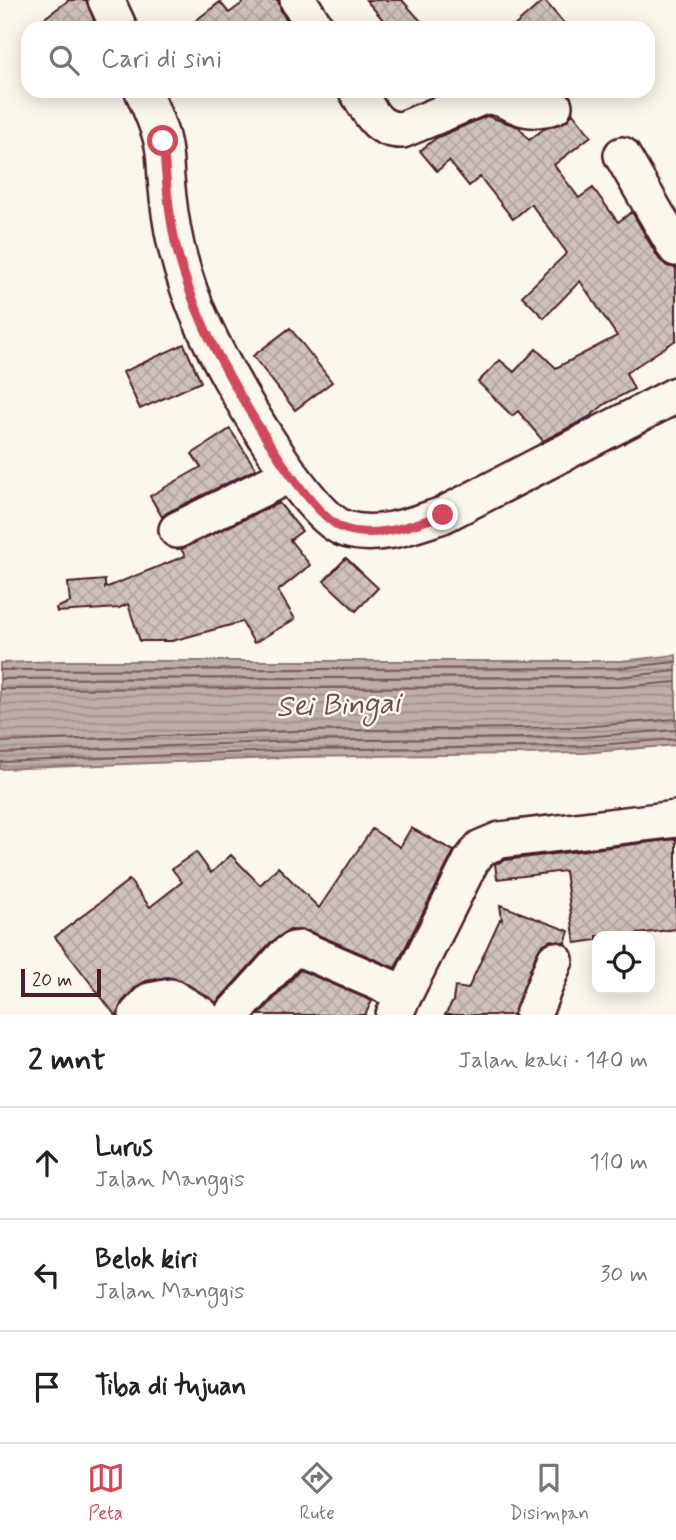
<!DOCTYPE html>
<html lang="id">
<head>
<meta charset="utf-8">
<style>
  body { margin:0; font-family:Mynerve,sans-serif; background:#f2f2f2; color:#222 }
  .controls { position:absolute; right:21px; bottom:21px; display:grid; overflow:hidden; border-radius:14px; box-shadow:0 4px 18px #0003 }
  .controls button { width:63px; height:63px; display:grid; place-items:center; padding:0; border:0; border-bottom:2px solid #e0e0e0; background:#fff; color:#222; font:35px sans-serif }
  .scale { position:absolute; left:21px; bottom:18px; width:80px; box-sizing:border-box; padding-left:7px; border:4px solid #4a1f2b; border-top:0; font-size:19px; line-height:24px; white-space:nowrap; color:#4a1f2b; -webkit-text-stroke:5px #fbf7ec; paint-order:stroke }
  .stop { position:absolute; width:21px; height:21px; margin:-16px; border:5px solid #d1495b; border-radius:50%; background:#fff }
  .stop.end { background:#d1495b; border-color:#fff; box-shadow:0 2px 7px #0008 }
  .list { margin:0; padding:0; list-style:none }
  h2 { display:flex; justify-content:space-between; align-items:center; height:91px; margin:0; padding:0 28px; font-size:30px }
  h2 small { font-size:23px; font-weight:400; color:#767676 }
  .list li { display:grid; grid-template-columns:46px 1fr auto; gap:21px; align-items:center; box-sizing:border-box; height:112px; padding:0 28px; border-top:2px solid #e0e0e0 }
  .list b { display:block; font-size:26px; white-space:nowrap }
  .list p { margin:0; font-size:23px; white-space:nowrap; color:#767676 }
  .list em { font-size:23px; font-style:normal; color:#767676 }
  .icon { flex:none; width:38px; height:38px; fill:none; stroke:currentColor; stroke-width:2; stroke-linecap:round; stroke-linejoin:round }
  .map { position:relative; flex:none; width:676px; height:1015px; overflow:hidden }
  .search { position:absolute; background:#fff; box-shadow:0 4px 18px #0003; left:21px; right:21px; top:21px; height:77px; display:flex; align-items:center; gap:18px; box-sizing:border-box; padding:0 24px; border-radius:21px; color:#767676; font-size:26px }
  .sheet { height:427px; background:#fff }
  nav { display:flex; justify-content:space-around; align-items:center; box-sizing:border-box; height:98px; border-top:2px solid #e0e0e0; background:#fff; font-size:19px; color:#767676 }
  nav a { display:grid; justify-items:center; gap:4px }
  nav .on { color:#d1495b }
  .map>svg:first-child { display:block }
  .water { fill:url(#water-rules); stroke:#907477; stroke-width:2 }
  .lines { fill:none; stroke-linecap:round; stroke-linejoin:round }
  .shore { stroke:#79585e; stroke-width:2 }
  .building { fill:url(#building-cross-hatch); stroke:#4a1f2b; stroke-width:2 }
  .minor-casing { stroke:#4a1f2b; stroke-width:40 }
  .minor { stroke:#fbf7ec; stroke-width:35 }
  .route { stroke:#d1495b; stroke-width:9 }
  .labels { text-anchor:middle; stroke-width:5; stroke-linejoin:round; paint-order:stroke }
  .water-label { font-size:30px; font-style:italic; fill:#6d4a51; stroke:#fbf7ec }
</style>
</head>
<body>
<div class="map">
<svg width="676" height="1015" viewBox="0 0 676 1015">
  <defs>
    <pattern id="water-rules" width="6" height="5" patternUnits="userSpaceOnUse" patternTransform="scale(1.75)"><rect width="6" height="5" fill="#bfadaa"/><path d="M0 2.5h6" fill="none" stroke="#9d8c8b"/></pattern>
    <pattern id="building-cross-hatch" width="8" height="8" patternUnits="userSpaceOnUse" patternTransform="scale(1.75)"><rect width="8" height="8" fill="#cfc2bc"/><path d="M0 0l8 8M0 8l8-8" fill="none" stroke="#b3a6a2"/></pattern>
  </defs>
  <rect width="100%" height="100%" fill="#fbf7ec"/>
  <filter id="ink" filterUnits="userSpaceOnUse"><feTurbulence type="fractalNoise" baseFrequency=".0143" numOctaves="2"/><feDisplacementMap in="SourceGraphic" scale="14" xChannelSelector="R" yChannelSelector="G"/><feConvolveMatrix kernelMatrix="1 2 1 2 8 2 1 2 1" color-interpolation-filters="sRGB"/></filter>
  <g filter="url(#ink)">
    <path class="water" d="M676 655V745L583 753 299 757 0 769V663L64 661H620Z"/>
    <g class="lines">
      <path class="shore" d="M0 670 619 668 676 662
        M0 679 619 677 676 671
        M0 689 619 687 676 682
        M0 742 298 731 582 727 676 719
        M0 753 298 741 582 737 676 730
        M0 762 299 750 583 746 676 739"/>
    </g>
    <path class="building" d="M69 0H86L97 28H31Z
      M247 0H278L281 11 292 28H186L220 2 229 13Z
      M366 0H402L427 28H390Z
      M544 0 568 28H512Z
      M573 113 591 136 554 165 579 198 593 188 618 222 632 212 659 259 667 266 676 268V340L626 373 634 389 605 404 589 417 543 441 518 411 512 416 478 382 500 360 514 372 536 349 556 368 617 336 580 281 544 318 522 296 567 253 531 204 513 219 480 177 469 186 449 161 437 171 420 151 436 138 487 116 519 127 529 140 544 129 567 121Z
      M290 328 332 382 295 410 253 356Z
      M184 344 201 382 140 409 123 372Z
      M230 429 256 469 168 512 162 517 150 496 201 467 192 454Z
      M279 503 302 531 290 540 310 565 278 591 295 619 254 643 242 622 172 641H140L128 604 119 608 57 612 56 608 70 602 68 583 105 580V588L185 556 181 549Z
      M346 558 378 588 356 611 324 581Z
      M411 828 454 851 395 968 309 931 290 930 270 943 216 1003 181 980 167 977 146 981 136 987 122 1002 117 1015H115L55 937 129 880 150 907 182 882 172 869 196 852 211 873 231 855 260 885 278 867 319 908 372 829 400 847Z
      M676 839V929L622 936H597V940L575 943 565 871 497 879 495 864 505 860Z
      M500 905 569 931 565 943 551 940 542 945 537 952 513 1015H445L453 1001 455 987 468 989 500 919 502 920Z
      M300 970 372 1001 365 1015H259Z"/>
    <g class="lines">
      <defs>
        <path id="minor" d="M106 0 119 28
          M298 0 316 28
          M143 91C150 107 158 124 162 141 165 152 165 166 166 178 168 201 171 224 176 246 183 275 193 304 206 331 225 372 305 516 345 529 378 539 412 525 443 515L676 395
          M357 91C370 111 375 130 402 130L484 96C515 96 515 117 554 106
          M622 155 676 248
          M177 530 289 475
          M137 1015 150 1001 171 997 201 1015
          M232 1015 285 956 293 950 301 949 403 993
          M394 1015 471 861 481 848 500 840 676 819
          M533 1015 555 960"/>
      </defs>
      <use href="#minor" class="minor-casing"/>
      <use href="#minor" class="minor"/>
    </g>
  </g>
  <g class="lines" filter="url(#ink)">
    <path class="route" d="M163 141C166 176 168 212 176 246 183 275 194 304 206 331 225 372 305 516 345 529 378 539 412 525 443 515"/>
  </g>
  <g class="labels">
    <g class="water-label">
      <text transform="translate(338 704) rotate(-2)" y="10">Sei Bingai</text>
    </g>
  </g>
</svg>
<div class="controls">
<button><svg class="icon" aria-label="locate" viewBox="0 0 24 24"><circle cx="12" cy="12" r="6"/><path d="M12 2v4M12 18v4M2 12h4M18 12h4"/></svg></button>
</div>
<div class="scale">20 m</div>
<div class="stop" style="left:163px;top:141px"></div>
<div class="stop end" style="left:443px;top:515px"></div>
<div class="search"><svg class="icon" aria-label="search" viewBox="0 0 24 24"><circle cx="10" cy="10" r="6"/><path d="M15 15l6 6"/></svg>Cari di sini</div>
</div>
<section class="sheet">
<h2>2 mnt<small>Jalan kaki · 140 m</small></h2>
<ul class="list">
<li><svg class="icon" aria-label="ahead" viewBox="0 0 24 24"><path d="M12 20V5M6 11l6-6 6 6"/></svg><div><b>Lurus</b><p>Jalan Manggis</p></div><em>110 m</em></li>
<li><svg class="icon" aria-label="left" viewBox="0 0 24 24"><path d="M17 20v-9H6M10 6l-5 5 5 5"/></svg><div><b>Belok kiri</b><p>Jalan Manggis</p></div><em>30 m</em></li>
<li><svg class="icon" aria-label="arrive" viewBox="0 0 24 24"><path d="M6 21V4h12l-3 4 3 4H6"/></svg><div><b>Tiba di tujuan</b></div></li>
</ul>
</section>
<nav>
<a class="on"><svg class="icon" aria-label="map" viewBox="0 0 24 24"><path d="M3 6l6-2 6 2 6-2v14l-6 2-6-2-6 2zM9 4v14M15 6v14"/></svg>Peta</a>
<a><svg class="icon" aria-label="directions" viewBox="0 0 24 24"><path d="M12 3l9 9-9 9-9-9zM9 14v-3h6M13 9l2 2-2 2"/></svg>Rute</a>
<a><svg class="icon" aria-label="saved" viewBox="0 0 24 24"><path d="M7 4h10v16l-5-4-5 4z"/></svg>Disimpan</a>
</nav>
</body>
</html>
